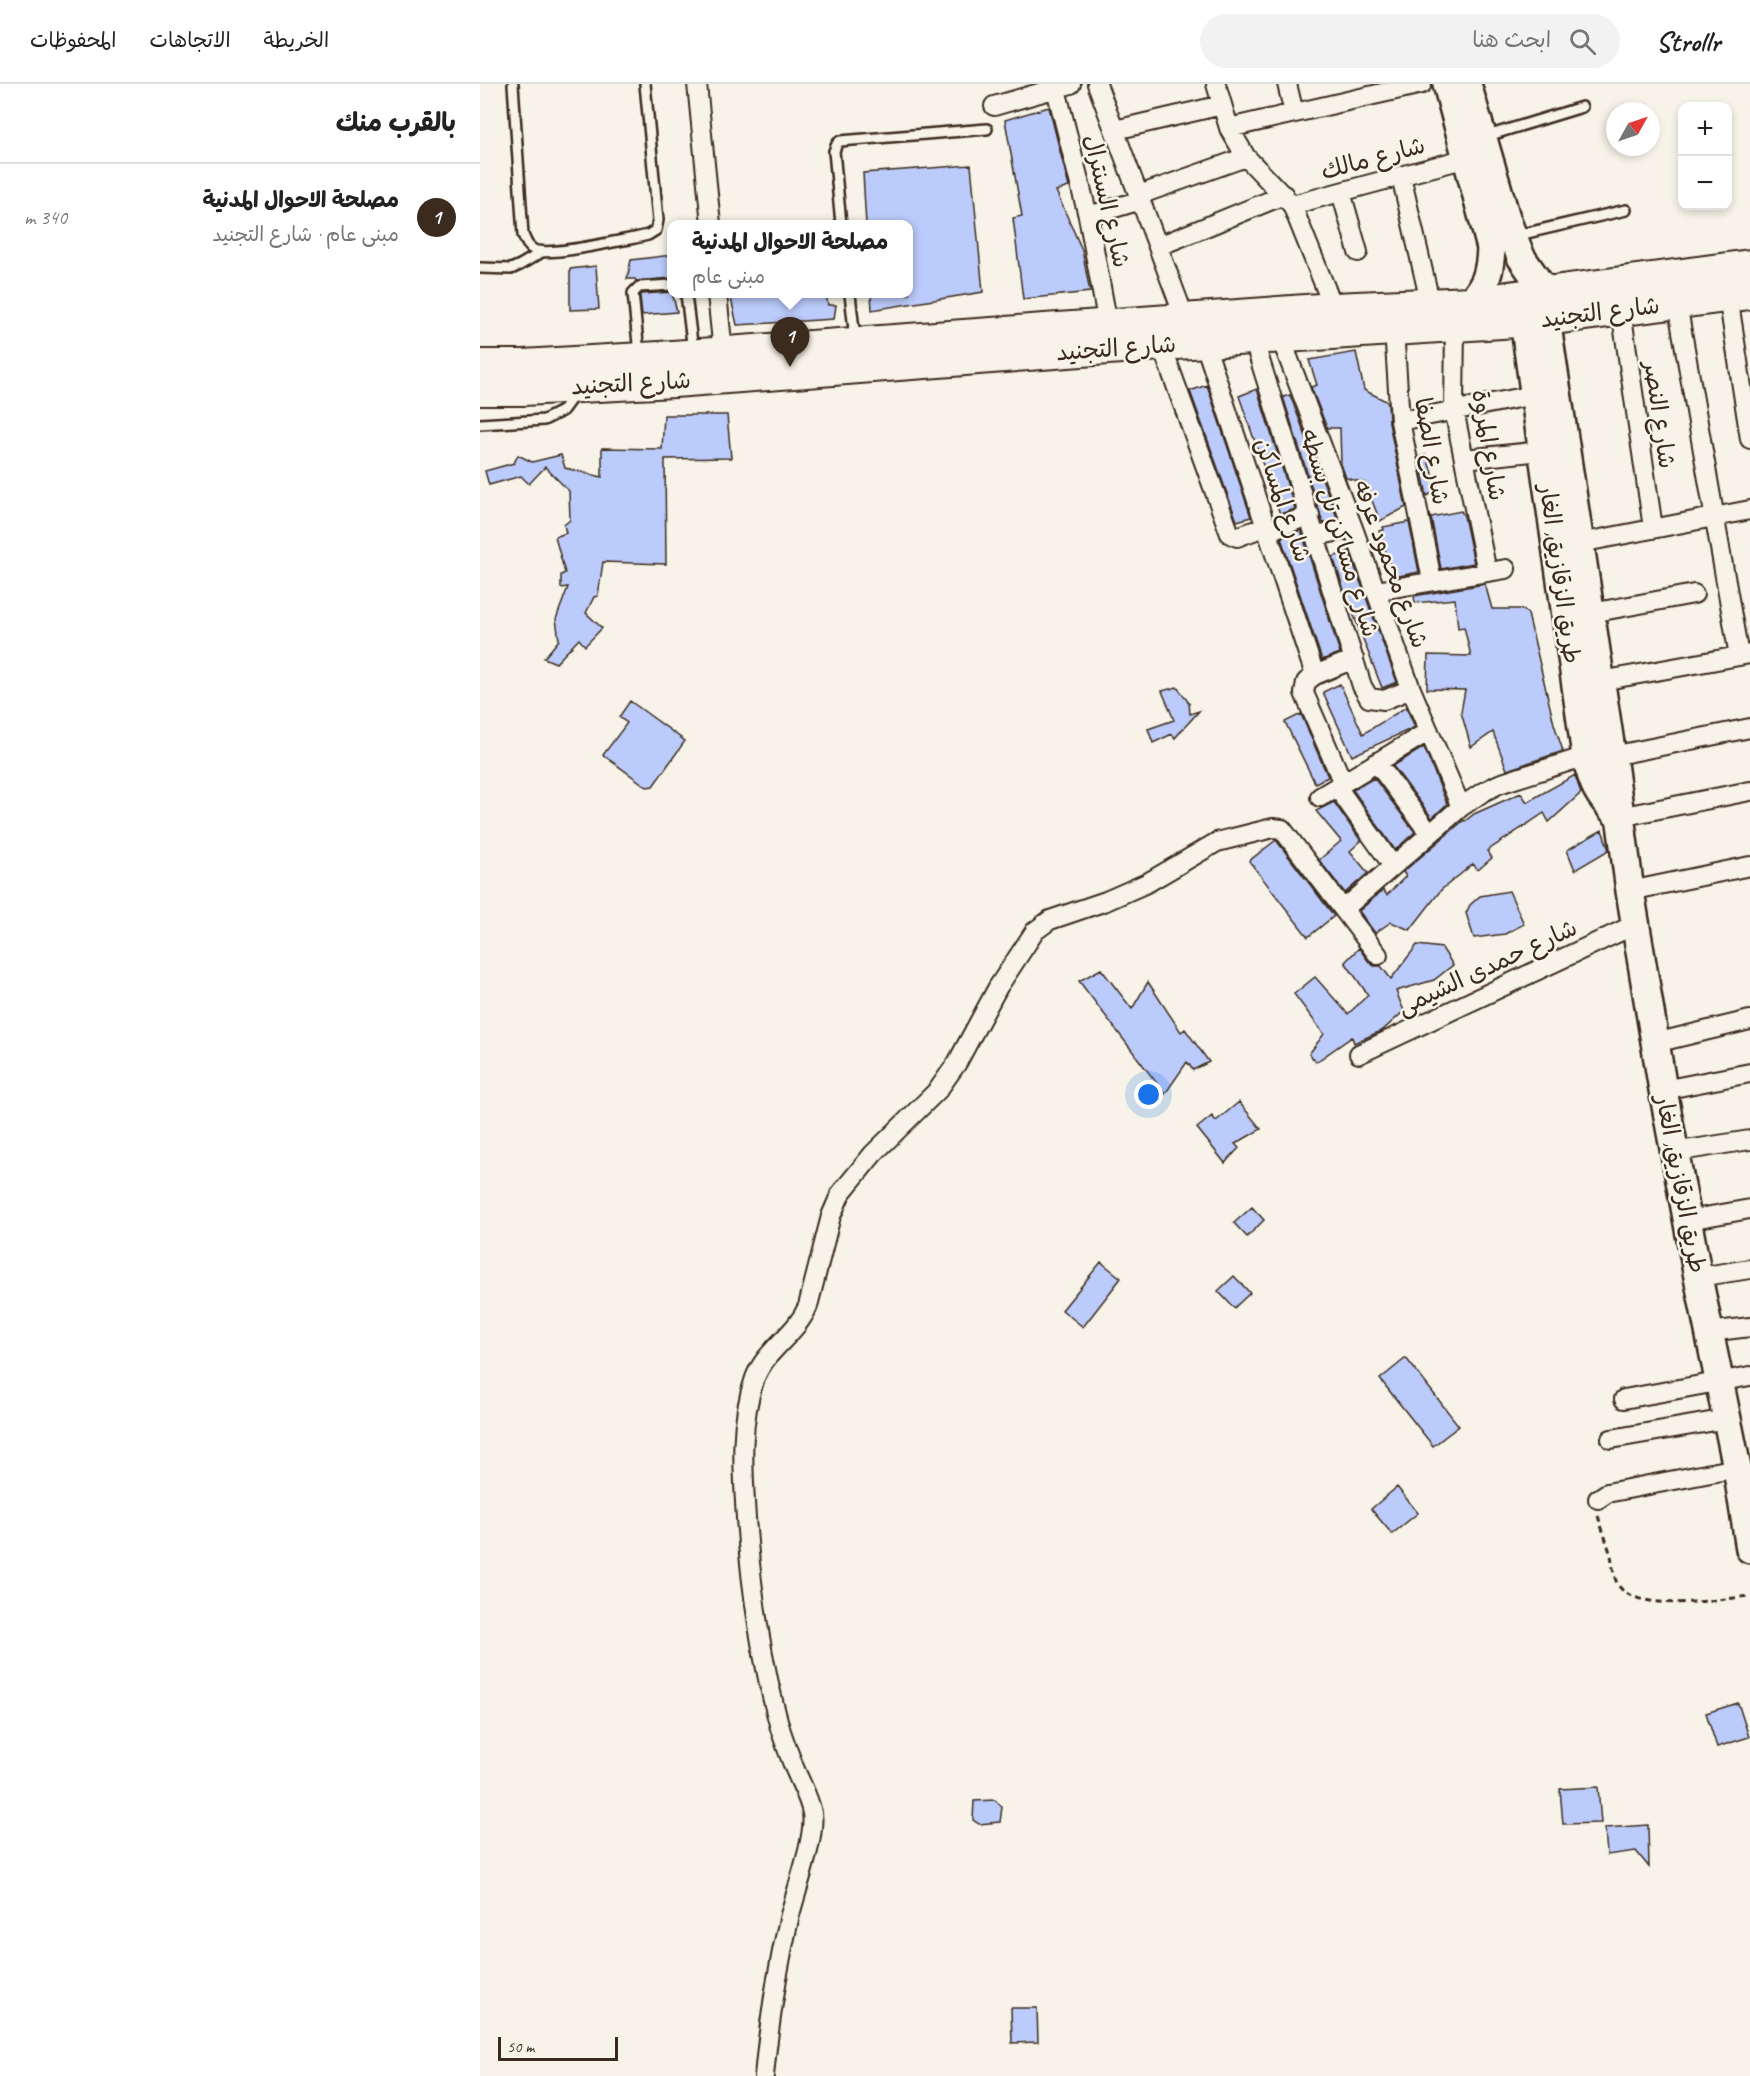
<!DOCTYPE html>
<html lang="ar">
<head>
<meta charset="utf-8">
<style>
  body { margin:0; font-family:Caveat,"Playpen Sans Arabic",sans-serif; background:#f2f2f2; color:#222; direction:rtl }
  .controls { position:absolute; right:18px; top:18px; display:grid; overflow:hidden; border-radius:12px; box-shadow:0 3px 9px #0003 }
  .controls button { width:54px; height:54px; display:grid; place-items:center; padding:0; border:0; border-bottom:2px solid #e0e0e0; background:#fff; color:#222; font:30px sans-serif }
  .compass { position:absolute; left:1126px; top:18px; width:54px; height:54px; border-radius:50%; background:#fff; box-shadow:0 3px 9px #0003; rotate:50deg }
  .scale { position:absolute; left:18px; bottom:15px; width:120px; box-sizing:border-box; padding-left:6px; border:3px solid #3b2a1e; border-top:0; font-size:16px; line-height:21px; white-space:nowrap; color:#3b2a1e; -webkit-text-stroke:4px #f7f3e8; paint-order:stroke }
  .you { position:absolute; left:669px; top:1011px; width:21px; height:21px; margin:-15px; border:4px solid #fff; border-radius:50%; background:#1a73e8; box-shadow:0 0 0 9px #1a73e833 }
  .badge { display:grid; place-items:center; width:39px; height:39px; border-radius:50%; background:#3b2a1e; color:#fff; font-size:20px; font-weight:700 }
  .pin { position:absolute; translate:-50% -50px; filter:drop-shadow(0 2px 3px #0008) }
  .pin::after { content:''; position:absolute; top:32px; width:21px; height:18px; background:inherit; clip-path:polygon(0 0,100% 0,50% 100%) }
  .popup { position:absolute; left:187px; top:136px; width:246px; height:78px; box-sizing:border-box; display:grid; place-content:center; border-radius:12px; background:#fff; filter:drop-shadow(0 2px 4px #0005); font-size:20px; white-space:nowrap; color:#767676 }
  .popup b { font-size:22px; color:#222 }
  .popup::after { content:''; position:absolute; left:50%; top:100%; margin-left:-12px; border:12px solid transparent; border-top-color:#fff }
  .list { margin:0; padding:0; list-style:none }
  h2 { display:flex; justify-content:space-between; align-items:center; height:78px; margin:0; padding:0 24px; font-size:26px }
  h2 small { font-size:20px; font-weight:400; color:#767676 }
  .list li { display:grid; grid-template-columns:39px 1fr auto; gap:18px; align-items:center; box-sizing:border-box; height:108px; padding:0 24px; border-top:2px solid #e0e0e0 }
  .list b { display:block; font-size:22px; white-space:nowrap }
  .list p { margin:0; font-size:20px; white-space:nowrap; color:#767676 }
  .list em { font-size:20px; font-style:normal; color:#767676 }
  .icon { flex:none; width:33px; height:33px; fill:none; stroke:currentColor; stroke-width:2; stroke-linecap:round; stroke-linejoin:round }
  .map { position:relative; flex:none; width:1270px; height:1992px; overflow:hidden; direction:ltr }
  header { display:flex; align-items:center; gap:36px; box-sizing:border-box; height:84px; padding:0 30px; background:#fff; border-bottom:2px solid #e0e0e0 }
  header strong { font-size:28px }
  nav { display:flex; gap:33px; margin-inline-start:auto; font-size:21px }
  .search { width:420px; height:54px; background:#f2f2f2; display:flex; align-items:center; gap:15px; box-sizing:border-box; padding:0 21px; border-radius:33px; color:#767676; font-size:22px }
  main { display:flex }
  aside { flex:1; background:#fff }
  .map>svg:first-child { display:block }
  .building { fill:#bbcbfb; stroke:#3b2a1e; stroke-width:1.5 }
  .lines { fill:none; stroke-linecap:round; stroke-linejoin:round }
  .lane-casing { stroke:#3b2a1e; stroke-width:14 }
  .street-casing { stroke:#3b2a1e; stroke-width:22 }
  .primary-casing { stroke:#3b2a1e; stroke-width:32 }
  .highway-casing { stroke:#3b2a1e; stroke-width:36 }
  .path { stroke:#3b2a1e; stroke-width:3; stroke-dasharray:6 4.5; stroke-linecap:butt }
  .lane { stroke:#f7f3e8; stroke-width:9 }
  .street { stroke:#f7f3e8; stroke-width:18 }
  .primary { stroke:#f7f3e8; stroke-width:27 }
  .highway { stroke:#f7f3e8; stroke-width:32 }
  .labels { text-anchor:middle; stroke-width:5; stroke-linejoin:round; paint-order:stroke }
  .street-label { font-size:24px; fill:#3b2a1e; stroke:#f7f3e8 }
</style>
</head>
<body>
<header>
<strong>Strollr</strong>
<div class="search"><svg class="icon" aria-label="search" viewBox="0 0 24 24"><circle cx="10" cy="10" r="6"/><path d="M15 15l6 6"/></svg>ابحث هنا</div>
<nav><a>الخريطة</a><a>الاتجاهات</a><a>المحفوظات</a></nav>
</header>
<main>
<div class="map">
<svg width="1270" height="1992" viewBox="0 0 1270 1992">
  <rect width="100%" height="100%" fill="#f7f3e8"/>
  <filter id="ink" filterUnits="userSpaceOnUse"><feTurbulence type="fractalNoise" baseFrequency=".0167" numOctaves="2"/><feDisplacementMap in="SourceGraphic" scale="12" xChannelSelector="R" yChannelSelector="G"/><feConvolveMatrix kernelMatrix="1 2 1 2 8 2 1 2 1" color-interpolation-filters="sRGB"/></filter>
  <g filter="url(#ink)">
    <path class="building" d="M569 23 589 103 576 107 602 166 610 208 543 215 533 134 542 132 525 36Z
      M491 81 503 208 392 226 391 210H429V141H386L383 89Z
      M192 171V194L156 197 155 195H147L151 176Z
      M116 182 119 225 90 226V185Z
      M192 208 197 228 162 231 160 212 162 210Z
      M250 210H346L348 221H356L354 235 257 241Z
      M876 268 884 306 908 318 909 339 926 423 900 437 885 399 866 394 861 380 860 344H847L831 303 837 301 829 276Z
      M727 301 771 433 757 437 710 307Z
      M777 305 815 425 800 430 759 312Z
      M810 311 858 436 843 439 803 313Z
      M184 331H247L251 374 185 375 186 480 123 478 118 512 114 513 106 529 122 544 105 562 99 555 76 579 64 574 79 556 76 535 88 503 81 504V491L85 489 75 453 86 449 84 441 90 436 89 407 65 383 49 400 41 392 9 401 5 387 34 379 38 371 52 378 81 371 85 384 122 393V364L182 365Z
      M946 371 958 406 947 412 939 373Z
      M981 427 984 432 994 479 961 485 951 433Z
      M929 438 939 488 914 493 899 447 904 446 903 443Z
      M821 446 860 569 842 576 801 454Z
      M869 467 917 598 902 604 864 506 853 473Z
      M1005 500 1012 525H1042L1048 530 1074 640 1083 667 1027 686 1013 648 991 663 981 628 985 606 947 605 948 571 991 572 984 543 978 544 975 515 935 519 934 512Z
      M860 600 883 650 926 623 935 643 872 672 843 608Z
      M697 603 709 619 710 630 719 627 695 654 692 650 673 659 668 645 694 636 682 607Z
      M150 617 205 657 173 702 167 703 123 671 147 639 139 633Z
      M821 630 848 693 835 699 805 638Z
      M944 663 967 720 952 734 913 682Z
      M1095 691 1101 709 1069 738 1064 729 1007 767 1012 774 998 786 993 780 961 806 930 846 911 838 895 849 879 827 903 806 907 811 926 792 923 788 984 736 985 737 994 730 1041 709 1047 718Z
      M894 694 935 748 915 766 873 706Z
      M854 718 881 757 870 767 888 789 865 809 839 776 861 757 836 727Z
      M1122 746 1129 766 1095 786 1087 766Z
      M796 756 854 832 828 853 769 777Z
      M1029 807 1044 840 1025 850 994 854 986 829 990 821 1000 812Z
      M937 861 962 864 973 881 954 896 916 907 924 927 903 946 874 959 872 953 836 978 829 970 844 950 814 910 835 893 868 930 888 911 865 878 879 864 889 878 894 882H901L911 895Z
      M621 885 652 925 668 898 701 948 705 945 729 978 713 986 707 978 685 1010 599 897Z
      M759 1018 781 1045 755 1060 759 1064 745 1079 717 1044 732 1032 736 1037Z
      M772 1123 784 1136 767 1153 754 1139Z
      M621 1178 641 1194 603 1243 582 1226Z
      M754 1192 770 1209 754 1224 738 1207Z
      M926 1274 979 1342 953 1362 900 1295Z
      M917 1403 938 1429 912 1450 891 1425Z
      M1258 1619 1269 1653 1237 1663 1226 1629Z
      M1118 1703 1121 1739 1083 1740 1080 1705Z
      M515 1716 522 1723 520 1738 499 1740 493 1736 494 1717Z
      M1168 1741 1169 1783 1156 1767 1127 1771 1125 1744Z
      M531 1924H557L558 1958 532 1959Z"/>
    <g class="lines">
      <defs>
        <path id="lane" d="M33 0 43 151C46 158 48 163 54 166 71 173 134 157 155 154L168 151 176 146 178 136 165 0
          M1004 53 1102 23
          M361 140 354 67 357 60 360 57 507 45
          M1034 152 1146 126
          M0 184 31 185 40 181 62 168
          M206 210 213 267
          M370 210 375 255
          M159 270 153 209 159 203 192 201
          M0 340 64 336 82 327 96 308"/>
        <path id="street" d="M217 0 231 140
          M617 0 705 235
          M736 0 749 44 766 73 812 121 854 225
          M807 0 814 29
          M576 5 608 132 628 241
          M514 22 591 0
          M749 44 942 0
          M635 46 742 21
          M921 92 951 222
          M861 108 878 168
          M659 111 766 73
          M812 121 987 74
          M608 132 661 116
          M679 162 804 111
          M237 210 243 268
          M1248 212 1270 355
          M1197 219 1259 572
          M1141 226 1173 444
          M975 241 974 326 1007 488
          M914 245 920 337 952 496
          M800 252 873 444 931 605 981 723
          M773 254 882 602 889 614 904 616 931 605
          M724 257 835 591
          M681 260 750 450 757 453 787 442
          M920 337 1054 311
          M984 375 1062 367
          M788 447 830 431
          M837 452 873 444
          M1100 459 1270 426
          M896 507 1026 485
          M1111 529 1214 510
          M1121 597 1270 570
          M1132 672 1270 644
          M897 679 950 750
          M863 699 824 609 826 598 835 591 874 575
          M857 703 913 782
          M840 713 949 647
          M1139 733 1270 707
          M1150 807 1270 782
          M864 825 981 723 1003 708 1019 700 1106 672
          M1175 959 1270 936
          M879 970 1156 840
          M1183 1006 1270 989
          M1194 1068 1270 1056
          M1208 1136 1270 1125
          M1218 1193 1270 1185
          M1229 1248 1270 1243
          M1144 1315 1270 1292
          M1131 1355 1247 1335
          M1118 1415 1127 1409 1257 1384
          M284 1992C289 1939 297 1887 309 1835 315 1809 336 1753 332 1729 329 1713 320 1698 314 1683 309 1670 304 1657 300 1644 281 1575 271 1505 266 1434 263 1388 259 1338 275 1294 286 1265 316 1251 328 1222L351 1132 361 1109 393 1070 458 1006 477 979 518 903 555 847 570 836 626 817 667 799 737 758 793 744 802 745 898 871"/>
        <path id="primary" d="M967 0 1011 164C1010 189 1006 200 991 219
          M987 0 1027 137 1041 173 1066 209
          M1066 235 1134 686 1150 807 1183 1006 1218 1193 1257 1384 1270 1465
          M1044 237 1106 672C1113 702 1118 711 1139 733"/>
        <path id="highway" d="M0 282H43L179 274 854 225 991 219 1270 182
          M0 305H43L194 297 681 260 1066 235 1270 209"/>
      </defs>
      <use href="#lane" class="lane-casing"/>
      <use href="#street" class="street-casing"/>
      <use href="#primary" class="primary-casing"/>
      <use href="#highway" class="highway-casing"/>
      <path class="path" d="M1118 1432C1122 1445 1127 1458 1131 1472 1133 1480 1133 1491 1137 1499 1153 1531 1240 1515 1270 1512"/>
      <use href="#lane" class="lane"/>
      <use href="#street" class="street"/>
      <use href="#primary" class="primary"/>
      <use href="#highway" class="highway"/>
    </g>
  </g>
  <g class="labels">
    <g class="street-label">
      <text transform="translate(893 74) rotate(-15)" y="8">شارع مالك</text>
      <text transform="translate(627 117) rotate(77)" y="8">شارع السنترال</text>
      <text transform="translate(1120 228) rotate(-7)" y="8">شارع التجنيد</text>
      <text transform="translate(636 264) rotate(-4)" y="8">شارع التجنيد</text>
      <text transform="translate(151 299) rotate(-3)" y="8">شارع التجنيد</text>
      <text transform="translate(1180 331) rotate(82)" y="8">شارع النصر</text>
      <text transform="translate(1009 361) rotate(81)" y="8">شارع المروة</text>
      <text transform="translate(952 367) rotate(80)" y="8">شارع الصفا</text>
      <text transform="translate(803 416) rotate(71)" y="8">شارع المساكن</text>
      <text transform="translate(860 449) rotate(73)" y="8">شارع مساكن تل بسطه</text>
      <text transform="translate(911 480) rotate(70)" y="8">شارع محمود عرفه</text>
      <text transform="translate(1080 490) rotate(82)" y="8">طريق الزقازيق, الغار</text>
      <text transform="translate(1007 883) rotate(-25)" y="8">شارع حمدى الشيمى</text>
      <text transform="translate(1201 1100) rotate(79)" y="8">طريق الزقازيق, الغار</text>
    </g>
  </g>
</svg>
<div class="controls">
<button>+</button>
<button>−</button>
</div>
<svg class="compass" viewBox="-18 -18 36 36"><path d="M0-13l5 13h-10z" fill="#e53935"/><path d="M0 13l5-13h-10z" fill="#767676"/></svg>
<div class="scale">50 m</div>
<div class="you"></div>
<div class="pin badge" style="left:310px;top:283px">1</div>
<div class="popup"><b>مصلحة الاحوال المدنية</b>مبنى عام</div>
</div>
<aside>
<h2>بالقرب منك<small></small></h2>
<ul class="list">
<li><span class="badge">1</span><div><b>مصلحة الاحوال المدنية</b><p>مبنى عام · شارع التجنيد</p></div><em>340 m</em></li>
</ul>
</aside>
</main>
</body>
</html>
